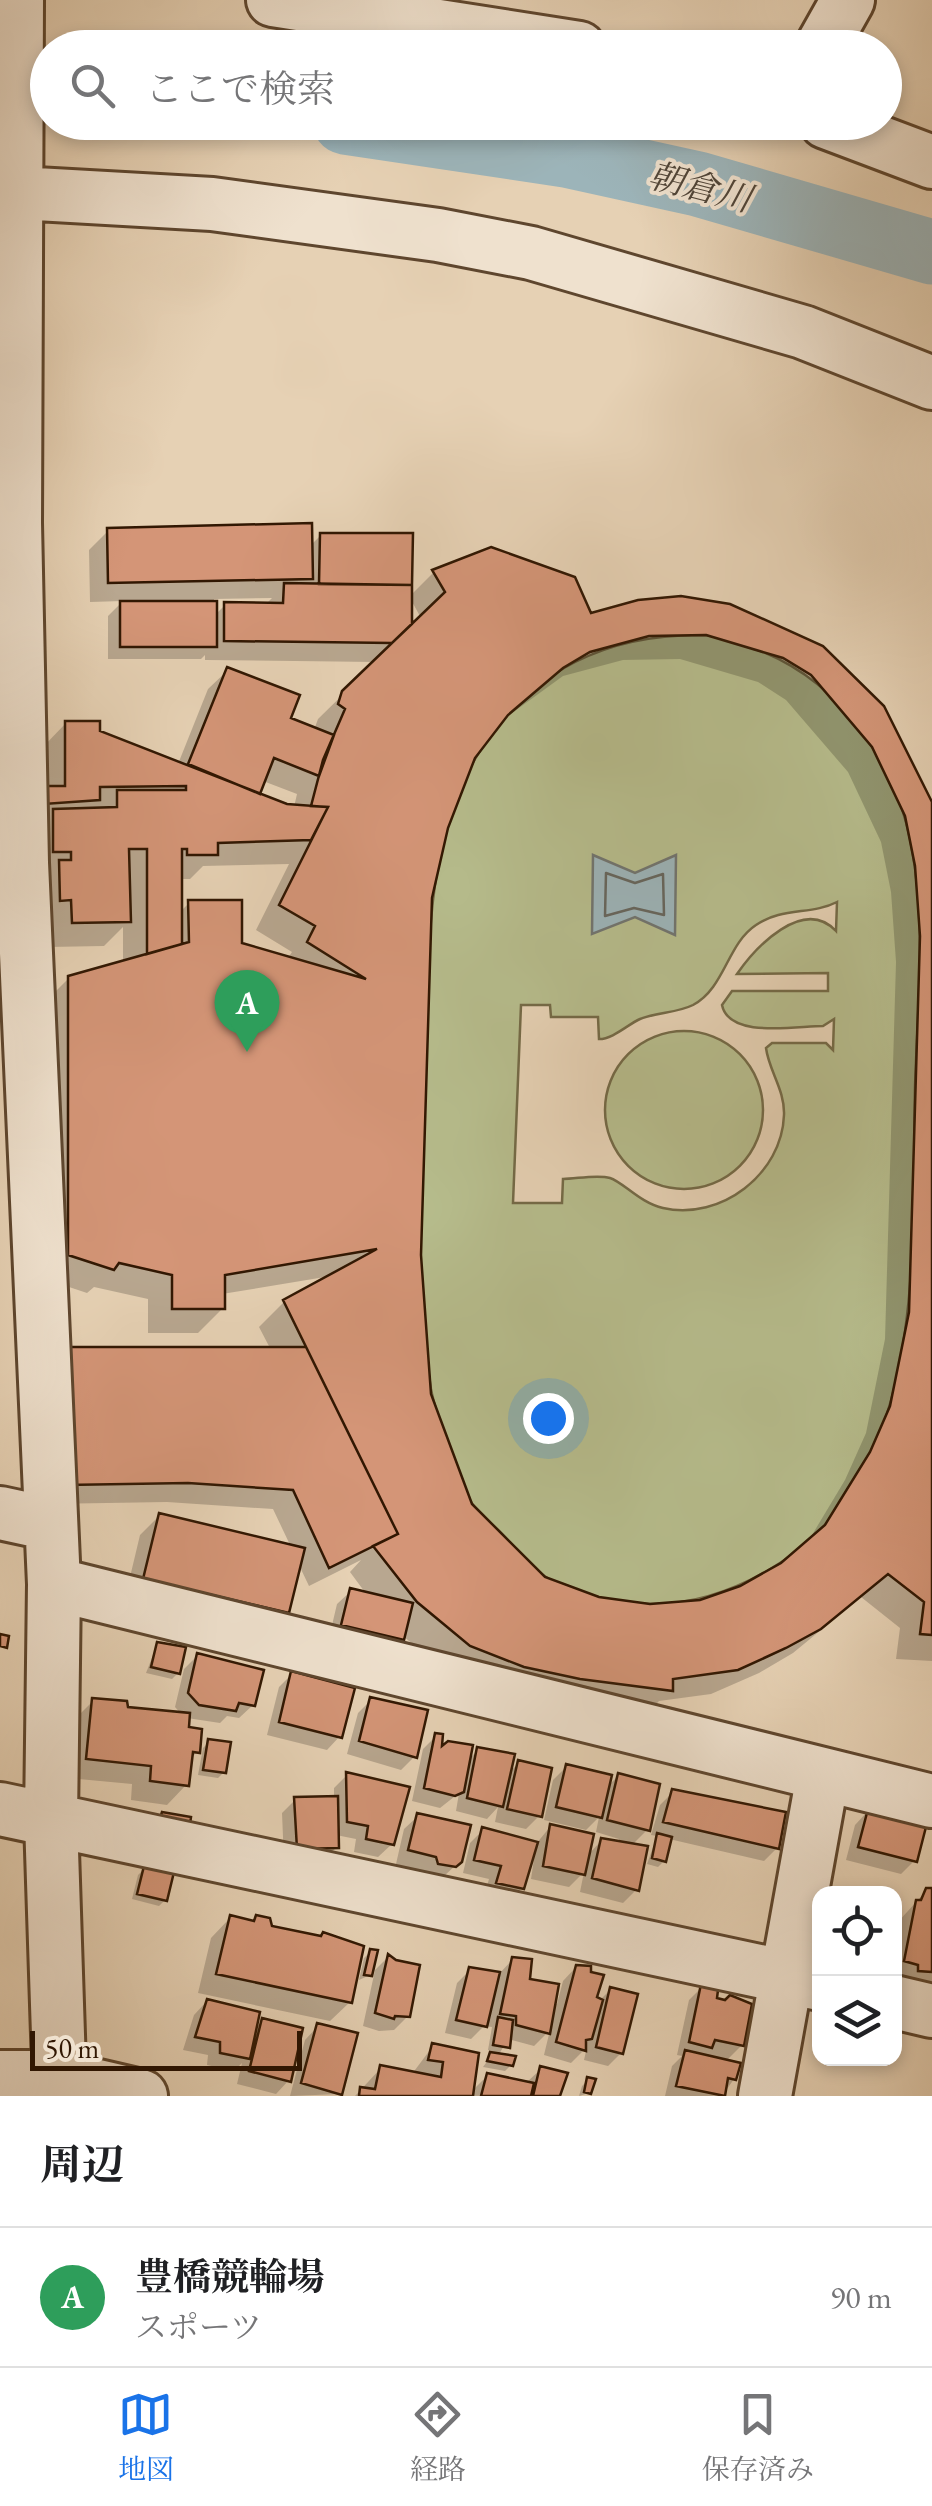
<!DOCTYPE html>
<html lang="ja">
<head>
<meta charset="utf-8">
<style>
  body { margin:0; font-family:"EB Garamond","Noto Serif JP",serif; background:#f2f2f2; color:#202124 }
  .controls { position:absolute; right:30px; bottom:30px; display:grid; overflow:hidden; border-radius:20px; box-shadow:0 5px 15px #0003 }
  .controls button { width:90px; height:90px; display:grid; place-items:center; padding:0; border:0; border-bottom:2px solid #e0e0e0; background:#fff; color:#202124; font:50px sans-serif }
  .scale { position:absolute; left:30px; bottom:25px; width:272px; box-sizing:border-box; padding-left:10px; border:5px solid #311702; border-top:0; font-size:28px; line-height:35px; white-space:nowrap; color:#311702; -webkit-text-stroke:8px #efe1ce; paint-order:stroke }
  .you { position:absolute; left:548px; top:1418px; width:35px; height:35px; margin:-25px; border:8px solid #fff; border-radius:50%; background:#1a73e8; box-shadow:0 0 0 15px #1a73e833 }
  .badge { display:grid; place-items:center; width:65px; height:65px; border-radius:50%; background:#1a73e8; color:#fff; font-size:32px; font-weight:700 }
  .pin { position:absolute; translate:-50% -82px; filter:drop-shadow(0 2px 5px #0008) }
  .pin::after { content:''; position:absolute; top:52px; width:35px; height:30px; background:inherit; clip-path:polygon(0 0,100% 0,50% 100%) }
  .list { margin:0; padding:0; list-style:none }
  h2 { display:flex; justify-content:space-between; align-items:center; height:130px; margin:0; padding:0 40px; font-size:42px }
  h2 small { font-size:32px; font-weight:400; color:#757577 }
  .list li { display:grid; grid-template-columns:65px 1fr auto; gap:30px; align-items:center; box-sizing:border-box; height:140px; padding:0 40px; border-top:2px solid #e0e0e0 }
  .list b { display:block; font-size:38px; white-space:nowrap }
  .list p { margin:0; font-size:32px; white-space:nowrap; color:#757577 }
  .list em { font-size:32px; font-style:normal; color:#757577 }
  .icon { flex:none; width:55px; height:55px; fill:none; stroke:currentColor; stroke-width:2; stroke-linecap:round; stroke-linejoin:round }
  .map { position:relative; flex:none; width:932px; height:2096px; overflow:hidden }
  .search { position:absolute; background:#fff; box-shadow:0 5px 15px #0003; left:30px; right:30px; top:30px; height:110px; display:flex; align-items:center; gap:25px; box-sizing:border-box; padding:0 35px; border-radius:55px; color:#757577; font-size:38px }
  .sheet { height:270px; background:#fff }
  nav { display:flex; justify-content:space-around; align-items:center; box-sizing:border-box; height:140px; border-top:2px solid #e0e0e0; background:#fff; font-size:28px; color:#757577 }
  nav a { display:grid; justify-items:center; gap:5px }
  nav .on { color:#1a73e8 }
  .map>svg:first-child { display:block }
  .green { fill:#b6bc8c; stroke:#746a47; stroke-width:2.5; fill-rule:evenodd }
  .water { fill:#9cb4b9; stroke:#717570; stroke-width:2.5 }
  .shadow { fill:#0003; fill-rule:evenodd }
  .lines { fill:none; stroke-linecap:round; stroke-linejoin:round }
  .shore { stroke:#66665e; stroke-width:2.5 }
  .river { stroke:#9cb4b9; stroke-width:65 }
  .building { fill:#d49577; stroke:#311702; stroke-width:2.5; fill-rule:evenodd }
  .minor-casing { stroke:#5e462e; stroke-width:58 }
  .minor { stroke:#efe1ce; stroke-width:52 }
  .labels { text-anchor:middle; stroke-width:8; stroke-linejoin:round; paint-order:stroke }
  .water-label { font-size:35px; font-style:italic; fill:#514639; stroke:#efe1ce }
</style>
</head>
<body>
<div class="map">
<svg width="932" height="2096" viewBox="0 0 932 2096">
  <rect width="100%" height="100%" fill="#e6d1b4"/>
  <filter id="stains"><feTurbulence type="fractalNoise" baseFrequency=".002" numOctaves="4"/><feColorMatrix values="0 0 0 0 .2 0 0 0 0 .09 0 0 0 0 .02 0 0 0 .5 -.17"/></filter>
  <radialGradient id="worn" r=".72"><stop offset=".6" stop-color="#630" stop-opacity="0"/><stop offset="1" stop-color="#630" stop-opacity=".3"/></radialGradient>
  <path class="green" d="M706 635C796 652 851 700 892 782 932 872 918 990 915 1087 911 1249 932 1477 767 1571 730 1592 692 1605 649 1604 617 1603 570 1595 543 1575 527 1564 513 1545 499 1531 491 1523 480 1515 473 1505 461 1488 435 1411 431 1389 415 1288 421 1182 425 1081 429 978 421 845 478 754 531 669 608 633 706 635ZM837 902 836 931C803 896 755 948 737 974L828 973V991H732L722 1005C729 1039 796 1026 823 1026L834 1019 833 1050 826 1043H772L766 1048C769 1071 785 1090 784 1115 782 1174 721 1221 663 1208 640 1203 623 1182 610 1178 597 1174 576 1179 563 1179L562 1203H513L521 1005H550L551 1017H598L599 1039C613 1039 627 1025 640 1019 658 1012 677 1013 693 1005 725 988 727 944 756 925 782 907 812 915 837 902Z
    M605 1110a79 79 0 1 1 158 0a79 79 0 1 1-158 0Z"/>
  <path class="water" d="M593 855 635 873 676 855 675 935 635 917 592 934Z"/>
  <path class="shadow" d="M109 530 310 546 321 535 410 596 434 572 589 616 822 648 932 806V1661L896 1659 900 1628 861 1597 793 1653 759 1673 711 1694 659 1701 646 1715 445 1670 404 1637 389 1652 329 1638 337 1604 351 1591 367 1595 350 1572 361 1560 309 1586 298 1563 286 1612 267 1632 125 1598 140 1535 160 1515 291 1547 273 1509 167 1502 47 1504 271 1350 259 1327 284 1302 331 1276 222 1294 223 1308 198 1333H148V1299L94 1287 87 1293 45 1279 44 1003 69 978 123 963V927L104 946 48 947 42 748 66 723 178 764 208 689 228 670 287 719 314 730 318 719 376 662 205 660V655L201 659H108V616L123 601 90 602 89 550ZM272 598 265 605H225L214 616V599ZM410 598 421 618 398 634ZM680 659 758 682 786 700 848 772 881 842 891 892 896 962 885 1339 866 1433 845 1480 806 1545 741 1588 701 1602 650 1607 599 1600 544 1580 470 1505 429 1395 418 1255 430 898 446 827 473 757 497 724 563 676 623 660ZM263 781 297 794 294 807 255 795ZM289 864 256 930 292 952 288 958 240 945 189 903 179 913V879H190L203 866ZM380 1492 396 1524 392 1527 376 1494Z
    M157 1645 178 1673 172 1679 146 1673Z
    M198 1655 253 1705 239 1718 227 1716 220 1723 187 1718 186 1730 197 1752 189 1760 186 1785 167 1805 131 1800 132 1784 68 1778 74 1720 93 1701 126 1710 182 1715 175 1707 184 1669Z
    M292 1674 340 1736 327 1750 267 1735 279 1687Z
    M371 1700 415 1756 401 1770 347 1754 358 1713Z
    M436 1736 439 1751 467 1761 478 1750 507 1774 519 1763 539 1816 526 1829 495 1822 498 1807 487 1819 456 1811 459 1793 440 1808 412 1801 423 1749Z
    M209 1742 224 1772 218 1778 198 1775 203 1748Z
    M566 1767 606 1788 618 1776 647 1830 632 1845 636 1890 623 1903 580 1892 584 1872 569 1887 531 1879 534 1859 530 1858 522 1888 508 1901 484 1896 489 1879 463 1873 470 1843 483 1830 536 1844 550 1827 587 1856 602 1840 618 1843 619 1839 596 1832 599 1817 586 1830 544 1820 553 1780Z
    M347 1775 392 1844 378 1857 354 1852 356 1839 336 1835 337 1847 323 1860 284 1861 282 1813 295 1800 334 1798V1788Z
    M673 1792 777 1848 764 1861 669 1839 664 1861 658 1867 647 1864 657 1836 651 1835 660 1805Z
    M868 1811 914 1861 901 1874 846 1860 855 1825Z
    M418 1816 460 1861 441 1879 396 1864 404 1829Z
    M144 1869 165 1900 159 1906 132 1899 138 1875Z
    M927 1890 932 1891V1982L924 1987 894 1983 897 1923Z
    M230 1918 251 1923 257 1918 350 2002 330 2021 198 1993 211 1938Z
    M371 1951 370 1975 359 1980 364 1958Z
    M388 1957 408 2016 394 2030 379 2031 363 2026 375 1970Z
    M512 1960 527 1981 553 2003 557 2004 563 1981 576 1967 594 1998 599 2001 610 1990 621 2053 608 2066 584 2060 587 2047 571 2063 544 2055 550 2030 534 2046 508 2039 498 2056 511 2065 505 2071 483 2067 494 2052 488 2050 492 2027 484 2026 471 2039 445 2033 457 1983 470 1970 498 1975Z
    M702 1987 742 2045 725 2062 734 2079 722 2096H665L672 2066 682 2056 677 2055 689 2000Z
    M207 2001 254 2029 262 2021 289 2080 276 2094 237 2084 242 2063 234 2071 207 2065 208 2055 183 2050 194 2015Z
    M318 2026 340 2094 290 2096 305 2040Z
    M433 2046 471 2092 488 2075 527 2082 541 2069 557 2096H355L381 2068 412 2074Z
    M588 2080 589 2093 579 2096 582 2086Z"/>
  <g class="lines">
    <path class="shore" d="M606 873 635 883 663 874 664 915 634 908 605 916Z"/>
    <path class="river" d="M345 122 566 155 698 184 932 252"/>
  </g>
  <path class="building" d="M312 523 313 579 108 583 107 528Z
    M320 533H413L412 585 319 584Z
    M491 547 575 577 591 613 638 600 681 596 730 604 823 646 884 706 932 802V1635L920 1634 924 1602 888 1574 821 1629 786 1648 738 1670 673 1679V1691L580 1679 524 1667 470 1646 417 1602 373 1546 398 1534 283 1300 377 1249 225 1275V1309H172V1275L119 1263 114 1270 68 1255V976L189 942 188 900H242V943L366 979 307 942 315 926 279 905 328 807 311 806 323 760 345 709 338 704 342 691 445 592 432 570ZM706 635 783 658 811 675 872 747 905 816 915 866 920 936 909 1312 890 1406 870 1452 825 1525 781 1563 740 1586 700 1600 650 1604 599 1597 545 1577 472 1504 431 1394 421 1255 432 898 448 828 475 758 508 715 563 668 590 652 649 636Z
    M284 583 412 585V624L392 643 224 641V602L283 603Z
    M120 601H217V647H120Z
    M227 667 300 695 291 718 334 735 319 776 274 758 260 794 188 764Z
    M65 721H100V731L287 804 328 807 311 840 218 843V855H187V849H182V944L147 954V849H129L131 922 72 923 71 900 60 901 59 860H71V852H53V809L117 807V790H186V786L100 787V800L44 804V786H65Z
    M64 1347H306L398 1534 329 1568 293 1490 188 1483 65 1485Z
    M159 1513 305 1548 289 1613 143 1579Z
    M350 1588 413 1603 404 1640 341 1625Z
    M0 1634 9 1636 7 1648 0 1646Z
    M157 1642 186 1647 180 1674 151 1667Z
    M197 1653 264 1670 255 1706 239 1703 236 1711 199 1705 188 1693Z
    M291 1671 355 1688 342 1738 279 1722Z
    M370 1697 428 1710 417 1758 359 1741Z
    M92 1698 127 1701 128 1707 190 1713 189 1727 202 1729 200 1753 193 1752 189 1786 150 1781 151 1766 86 1759Z
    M435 1733 443 1734 442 1746 448 1741 473 1745 464 1792 455 1796 424 1788Z
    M208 1739 231 1742 226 1773 203 1770Z
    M477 1747 515 1754 503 1807 467 1798Z
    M518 1760 552 1768 542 1817 507 1809Z
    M566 1764 612 1775 602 1818 556 1807Z
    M346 1772 410 1787 394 1845 366 1839 368 1826 347 1822Z
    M618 1773 660 1784 650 1831 607 1820Z
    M672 1789 786 1812 779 1849 663 1822Z
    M338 1796 339 1848 297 1849 294 1797Z
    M868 1809 927 1823 917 1862 858 1847Z
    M162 1812 191 1817 190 1824 160 1818Z
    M417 1813 471 1825 462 1862 456 1867 438 1864 436 1857 408 1850Z
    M550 1824 594 1834 585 1875 543 1866Z
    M482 1827 538 1842 524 1889 496 1883 501 1866 474 1860Z
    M657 1833 672 1837 666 1862 652 1858Z
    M601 1838 648 1846 639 1891 592 1878Z
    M144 1866 174 1872 167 1901 137 1894Z
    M926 1888H932V1972L918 1971V1965L904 1961 916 1900H921Z
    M230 1915 254 1921 256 1915 270 1918 272 1926 321 1936 323 1932 364 1946 352 2003 216 1974Z
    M370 1949 378 1950 372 1976 364 1975Z
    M388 1954 396 1960 420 1965 410 2017 395 2016 394 2019 375 2013Z
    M512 1957 532 1959 530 1979 559 1984 550 2034 516 2025V2016L500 2014Z
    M576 1965 591 1966V1972L604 1975 597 1997 603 2000 592 2039 586 2040V2051L556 2042Z
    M469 1967 500 1972 487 2027 456 2020Z
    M701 1984 718 1990 717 1998 725 2000 730 1995 752 2004 744 2046 715 2040 712 2048 689 2042Z
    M610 1987 638 1994 623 2054 596 2047Z
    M207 1999 260 2012 250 2059 220 2053V2042L195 2037Z
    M498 2017 513 2020 510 2048 493 2045Z
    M262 2018 303 2028 291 2082 249 2071Z
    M317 2023 358 2033 342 2095 301 2083Z
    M432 2043 479 2053 473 2096H359L360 2087 375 2089 380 2065 441 2077 443 2062 428 2060Z
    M685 2050 741 2063 736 2080 728 2078 725 2096 676 2086Z
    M490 2052 516 2056 513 2066 487 2061Z
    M540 2066 568 2073 560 2096H533Z
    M487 2073 534 2083 531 2096H481Z
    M587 2077 596 2079 591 2094 584 2092Z"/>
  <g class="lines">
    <defs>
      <path id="minor" d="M17 0 15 523 22 863 54 1584 51 1820 60 2096
        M273 0 579 48
        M821 48 848 0
        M826 122 932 162
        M0 192 212 204 438 235 531 253 803 332 932 383
        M0 1513 51 1524
        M54 1584 932 1801
        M0 1809 820 1984
        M894 2002 932 2011
        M0 2077H59L141 2096
        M765 2096 823 1775"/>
    </defs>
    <use href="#minor" class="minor-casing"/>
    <use href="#minor" class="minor"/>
  </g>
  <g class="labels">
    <g class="water-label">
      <text transform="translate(700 187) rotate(14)" y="12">朝倉川</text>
    </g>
  </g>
  <rect width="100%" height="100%" filter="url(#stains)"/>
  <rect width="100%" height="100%" fill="url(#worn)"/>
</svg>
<div class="controls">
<button><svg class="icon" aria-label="locate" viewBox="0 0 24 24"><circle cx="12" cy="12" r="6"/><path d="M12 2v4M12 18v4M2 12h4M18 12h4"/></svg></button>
<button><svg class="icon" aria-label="layers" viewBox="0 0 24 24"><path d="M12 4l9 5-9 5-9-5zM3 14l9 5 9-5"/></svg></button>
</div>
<div class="scale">50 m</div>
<div class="you"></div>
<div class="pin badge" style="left:247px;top:1052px;background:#2e9e5b">A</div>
<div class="search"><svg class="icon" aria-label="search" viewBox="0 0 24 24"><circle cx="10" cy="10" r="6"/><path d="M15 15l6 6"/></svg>ここで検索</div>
</div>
<section class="sheet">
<h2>周辺<small></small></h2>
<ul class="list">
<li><span class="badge" style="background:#2e9e5b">A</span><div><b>豊橋競輪場</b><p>スポーツ</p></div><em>90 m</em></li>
</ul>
</section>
<nav>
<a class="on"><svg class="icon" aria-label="map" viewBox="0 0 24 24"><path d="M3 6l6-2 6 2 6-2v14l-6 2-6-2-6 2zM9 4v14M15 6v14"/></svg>地図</a>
<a><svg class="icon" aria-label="directions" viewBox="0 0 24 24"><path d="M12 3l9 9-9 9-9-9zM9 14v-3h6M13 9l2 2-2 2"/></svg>経路</a>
<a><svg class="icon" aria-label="saved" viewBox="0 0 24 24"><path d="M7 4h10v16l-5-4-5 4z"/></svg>保存済み</a>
</nav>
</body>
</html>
